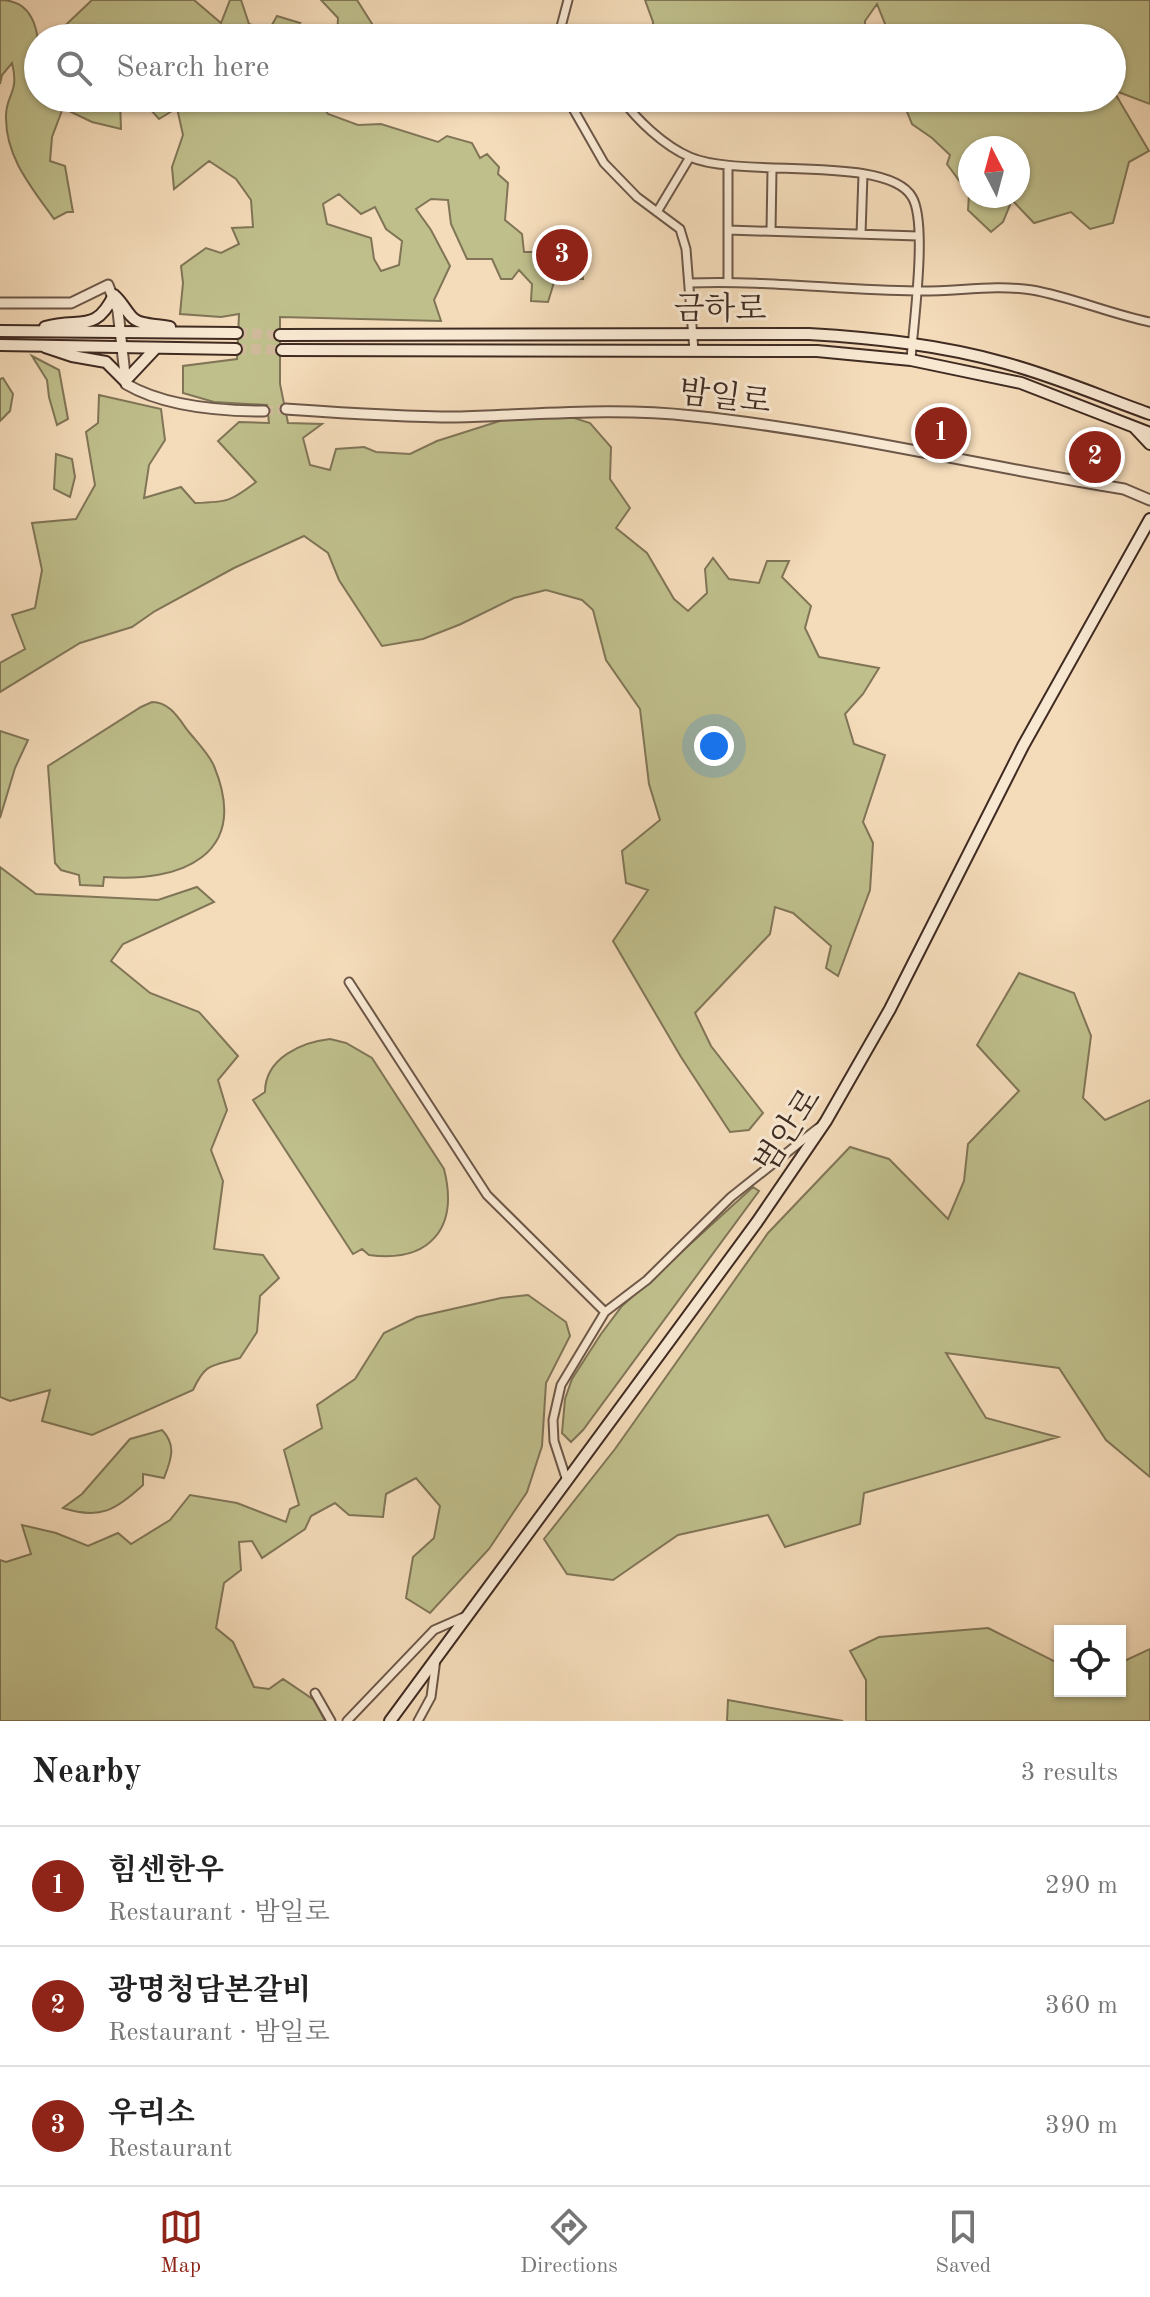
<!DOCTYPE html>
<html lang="en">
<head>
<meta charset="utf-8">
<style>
  body { margin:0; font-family:"Old Standard TT","Noto Serif KR",serif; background:#f6f6f6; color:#222 }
  .controls { position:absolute; right:24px; bottom:24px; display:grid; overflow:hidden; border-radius:0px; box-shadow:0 2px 6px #0004 }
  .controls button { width:72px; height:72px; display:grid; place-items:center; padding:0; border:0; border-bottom:2px solid #e0e0e0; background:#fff; color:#222; font:40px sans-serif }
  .compass { position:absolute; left:958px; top:136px; width:72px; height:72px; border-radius:50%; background:#fff; box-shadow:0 2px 6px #0004; rotate:354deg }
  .you { position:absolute; left:714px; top:746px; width:28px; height:28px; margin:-20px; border:6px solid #fff; border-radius:50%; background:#1a73e8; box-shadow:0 0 0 12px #1a73e833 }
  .badge { display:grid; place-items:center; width:52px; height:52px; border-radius:50%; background:#8f2418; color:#fff; font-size:26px; font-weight:700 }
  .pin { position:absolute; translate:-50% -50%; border:4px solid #fff; box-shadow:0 2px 8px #0006 }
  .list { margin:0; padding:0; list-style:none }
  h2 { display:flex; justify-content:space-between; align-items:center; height:104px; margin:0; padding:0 32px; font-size:34px }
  h2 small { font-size:26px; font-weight:400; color:#767676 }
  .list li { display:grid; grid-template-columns:52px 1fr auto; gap:24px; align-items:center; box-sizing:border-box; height:120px; padding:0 32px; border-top:2px solid #e0e0e0 }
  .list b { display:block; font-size:30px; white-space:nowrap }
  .list p { margin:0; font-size:26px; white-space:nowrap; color:#767676 }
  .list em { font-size:26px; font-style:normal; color:#767676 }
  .icon { flex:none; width:44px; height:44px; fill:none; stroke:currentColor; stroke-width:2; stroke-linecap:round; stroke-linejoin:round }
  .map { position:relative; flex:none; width:1150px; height:1721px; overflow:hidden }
  .search { position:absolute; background:#fff; box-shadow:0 2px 6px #0004; left:24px; right:24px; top:24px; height:88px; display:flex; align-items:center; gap:20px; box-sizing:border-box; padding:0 28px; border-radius:44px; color:#767676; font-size:30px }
  .sheet { height:464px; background:#fff }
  nav { display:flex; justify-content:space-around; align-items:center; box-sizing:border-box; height:112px; border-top:2px solid #e0e0e0; background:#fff; font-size:22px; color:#767676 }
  nav a { display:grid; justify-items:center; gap:4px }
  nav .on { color:#8f2418 }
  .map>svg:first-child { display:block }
  .green { fill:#bfbf8c; stroke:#807557; stroke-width:2; fill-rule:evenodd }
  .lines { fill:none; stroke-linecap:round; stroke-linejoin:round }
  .tertiary-tunnel { stroke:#d0b89b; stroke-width:9; stroke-dasharray:9 4.5; stroke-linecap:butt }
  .secondary-tunnel { stroke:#d0b89b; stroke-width:10; stroke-dasharray:10 5; stroke-linecap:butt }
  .minor-casing { stroke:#6d5748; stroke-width:11 }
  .tertiary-casing { stroke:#6d5748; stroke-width:13 }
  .secondary-casing { stroke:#402b22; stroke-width:14 }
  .minor { stroke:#f8e8d2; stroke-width:7 }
  .tertiary { stroke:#f8e8d2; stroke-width:9 }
  .secondary { stroke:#f8e8d2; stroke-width:10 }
  .labels { text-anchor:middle; stroke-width:6; stroke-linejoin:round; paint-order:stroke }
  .street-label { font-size:32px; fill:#402b22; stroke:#f8e8d2 }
</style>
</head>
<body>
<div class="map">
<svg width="1150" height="1721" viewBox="0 0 1150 1721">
  <rect width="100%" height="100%" fill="#f4dbb9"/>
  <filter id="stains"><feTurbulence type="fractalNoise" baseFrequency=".0025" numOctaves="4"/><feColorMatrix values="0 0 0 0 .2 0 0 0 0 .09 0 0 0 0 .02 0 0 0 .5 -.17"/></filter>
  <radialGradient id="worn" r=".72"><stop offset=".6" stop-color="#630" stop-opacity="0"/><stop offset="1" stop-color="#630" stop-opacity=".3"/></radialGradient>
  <path class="green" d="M0 0C49 0 38 64 38 98H125L120 102 121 129 92 122 63 108 52 137 50 161 65 166 73 212H67L54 219C32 188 6 158 6 118 5 95 20 93 12 63L2 75 0 84Z
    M92 0H194L221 23 230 0H241L249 24 269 30 277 16 300 23 283 38H52Z
    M321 0H357L381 38H337L338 18Z
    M645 0H1150V104L1113 90 1149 151 1129 162 1113 223 1090 229 1071 212 1034 223 1012 200 1003 222 991 232 968 210 969 194 947 164 950 155 932 138 912 124 905 107 908 98H1112V38H888V31L877 4 865 21V38H653V22ZM970 148H1018V196H970Z
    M140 98H317L328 114 358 125 381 124 438 142 447 136 472 143 480 158 487 154 499 167 498 174 508 183 505 220 522 234 524 252H537L558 275 570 270H582L583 279H555L548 302 531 301 532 284 519 270 512 279H501L492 259H467L451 224 448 200 431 199 416 209 431 230 450 266 434 300 441 321 280 317V384L288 423 322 424 303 438 310 465 330 470 336 449 364 447 376 452 410 454 437 441 506 419 568 416 590 423 611 447 610 479 630 508 616 528 647 553 674 599 688 611 707 593 705 569 713 558 729 579 759 583 767 561H789L782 577 811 606 805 628 819 657 879 668 863 694 845 714 854 744 885 755 863 822 873 843 870 890 838 976 826 968 831 946 793 913 775 907 770 934 695 1013 711 1046 763 1113 749 1130 730 1132 681 1057 613 941 648 890 626 883 622 851 660 820 649 784 640 709 606 660 593 610 582 600 546 590 514 598 461 624 423 639 382 646 339 580 328 553 304 536 234 568 155 611 132 627 80 643 0 692V663L25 649 12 615 35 608 42 570 32 523 76 519 95 485 86 432 98 423 99 395 161 409 165 440 149 465 144 498 181 487 195 503C227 502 230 502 256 482L218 441 239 422 269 423 267 405 214 402 183 393V366L237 359 239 314 221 317 180 314 183 283 181 266 206 248 221 253 239 244 232 228 253 227 251 200 236 179 209 161 174 189 172 167 183 135 177 108 159 119ZM339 194 361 214 375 207 386 229 402 241 399 265 381 271 374 259 371 238 327 224 323 204Z
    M718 98H755L756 106 737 109Z
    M32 356 59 370 68 419 57 425 49 397 47 380Z
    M3 378 13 394 10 411 0 421V379Z
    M56 454 72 459 75 477 70 497 54 489Z
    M152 702C170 702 179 719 188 731 197 742 209 754 214 766 251 856 180 883 104 877L103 886 80 885 79 875 61 870 55 863 48 766 141 707Z
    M0 731 28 740 15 768 0 818Z
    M0 867 36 894 158 900 197 887 214 902 123 944 111 961 150 993 199 1012 238 1056 218 1080 227 1110 211 1150 223 1181 214 1249 263 1255 279 1278 260 1296 257 1332 240 1358C212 1366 206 1362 193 1390L92 1435 42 1421 50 1390 10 1401 0 1397Z
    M1019 973 1074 993 1091 1036 1083 1098 1105 1120 1150 1100V1477L1106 1440 1059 1368 946 1353 986 1418 1058 1437 864 1493 860 1524 785 1547 768 1515 678 1535 613 1580 567 1574 544 1539 615 1449 768 1233 850 1147 889 1159 948 1219 964 1181 968 1144 1019 1091 977 1045Z
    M330 1039 346 1043 372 1058 444 1169C459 1228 430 1263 369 1255L362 1249 353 1254 253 1100 265 1092C265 1058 302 1042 330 1039Z
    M753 1187 759 1191 583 1430 571 1442 562 1433 565 1399 572 1379 601 1334 622 1306Z
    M528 1295 566 1322 570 1336 546 1383 542 1446 527 1492 489 1549 430 1613 406 1598 413 1557 434 1538 440 1506 416 1478 386 1494 383 1517 349 1515 335 1503 311 1516 305 1529 262 1558 252 1541 239 1542 241 1570 224 1583 216 1628 233 1642 254 1687 269 1689 283 1679 314 1700 325 1721H0V1560L6 1562 31 1554 22 1525 56 1533 88 1546 118 1533 131 1544 170 1520 190 1495 237 1503 286 1522 290 1509 299 1505 284 1450 322 1428 317 1405 355 1379 384 1333 417 1317 501 1298Z
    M162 1430C177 1445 171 1460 164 1478L143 1474V1485C116 1510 100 1520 63 1508L82 1494 130 1439Z
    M988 1628 1060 1664V1691H1120V1663L1150 1649V1721H866V1680L850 1651 879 1637Z
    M728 1700 843 1721H727Z"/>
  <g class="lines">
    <path class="tertiary-tunnel" d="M264 411 286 409"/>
    <path class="secondary-tunnel" d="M237 333 280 335
      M236 349 282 350"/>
    <defs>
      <path id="minor" d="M558 38 568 0
        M567 98 604 163 637 197 680 229 686 249 694 351
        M621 98C637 120 664 146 690 157 740 179 887 154 912 197 928 223 913 326 911 360
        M657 212 690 157
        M728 230 918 236
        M771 231 772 170
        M861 234 863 174
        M728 282V167
        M689 283C765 280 840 290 916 291 955 292 993 284 1032 290 1072 297 1110 314 1150 322
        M349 982 487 1195 605 1312
        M567 1481 554 1441 553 1420 561 1385 605 1312 647 1280 731 1197 818 1128
        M315 1693 331 1721
        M347 1721 434 1630 466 1616
        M418 1721 431 1697 436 1659"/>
      <path id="tertiary" d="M0 303H71L108 285 118 311 126 384C165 407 220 411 264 411
        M286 409C343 413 399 417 456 417 537 415 612 407 693 416 838 431 980 466 1124 489L1150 500"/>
      <path id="secondary" d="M45 327C81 317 95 334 114 295 122 302 124 308 131 316 139 326 158 324 170 327
        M0 331 237 333
        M280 335 809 334C875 338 941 345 1005 363 1054 376 1102 397 1150 414
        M0 345 236 349
        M45 347 72 356 106 362 125 381 156 348
        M282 350 817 351 911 360 1021 383 1150 433
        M1135 428 1150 444
        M390 1721 757 1222 826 1121 890 1009 1023 746 1150 519"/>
    </defs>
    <use href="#minor" class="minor-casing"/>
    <use href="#tertiary" class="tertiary-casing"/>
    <use href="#secondary" class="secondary-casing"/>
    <use href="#minor" class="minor"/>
    <use href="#tertiary" class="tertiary"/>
    <use href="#secondary" class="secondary"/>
  </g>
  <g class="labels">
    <g class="street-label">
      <text x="720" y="319">금하로</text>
      <text transform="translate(725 396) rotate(7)" y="11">밤일로</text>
      <text transform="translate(787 1130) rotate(-57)" y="11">범안로</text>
    </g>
  </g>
  <rect width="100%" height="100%" filter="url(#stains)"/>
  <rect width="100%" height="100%" fill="url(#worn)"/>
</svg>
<div class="controls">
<button><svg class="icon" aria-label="locate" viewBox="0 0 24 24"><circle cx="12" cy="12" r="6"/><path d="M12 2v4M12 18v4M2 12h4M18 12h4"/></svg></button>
</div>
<svg class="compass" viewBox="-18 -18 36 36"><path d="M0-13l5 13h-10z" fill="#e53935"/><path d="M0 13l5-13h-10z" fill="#767676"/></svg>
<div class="you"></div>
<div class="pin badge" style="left:941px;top:433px">1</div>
<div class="pin badge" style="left:1095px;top:457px">2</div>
<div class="pin badge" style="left:562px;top:255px">3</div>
<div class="search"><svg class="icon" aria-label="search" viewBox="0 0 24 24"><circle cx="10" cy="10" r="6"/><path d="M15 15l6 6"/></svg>Search here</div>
</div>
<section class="sheet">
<h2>Nearby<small>3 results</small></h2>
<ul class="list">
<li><span class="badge">1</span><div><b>힘센한우</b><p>Restaurant · 밤일로</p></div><em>290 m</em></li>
<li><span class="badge">2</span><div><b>광명청담본갈비</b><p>Restaurant · 밤일로</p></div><em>360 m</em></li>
<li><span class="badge">3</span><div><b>우리소</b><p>Restaurant</p></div><em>390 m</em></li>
</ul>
</section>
<nav>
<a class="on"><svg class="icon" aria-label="map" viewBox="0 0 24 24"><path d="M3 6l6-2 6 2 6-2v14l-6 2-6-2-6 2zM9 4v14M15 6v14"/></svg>Map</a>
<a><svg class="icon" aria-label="directions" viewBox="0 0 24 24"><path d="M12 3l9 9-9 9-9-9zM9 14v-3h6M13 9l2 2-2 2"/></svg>Directions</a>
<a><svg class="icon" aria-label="saved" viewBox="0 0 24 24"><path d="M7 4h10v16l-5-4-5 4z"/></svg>Saved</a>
</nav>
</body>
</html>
